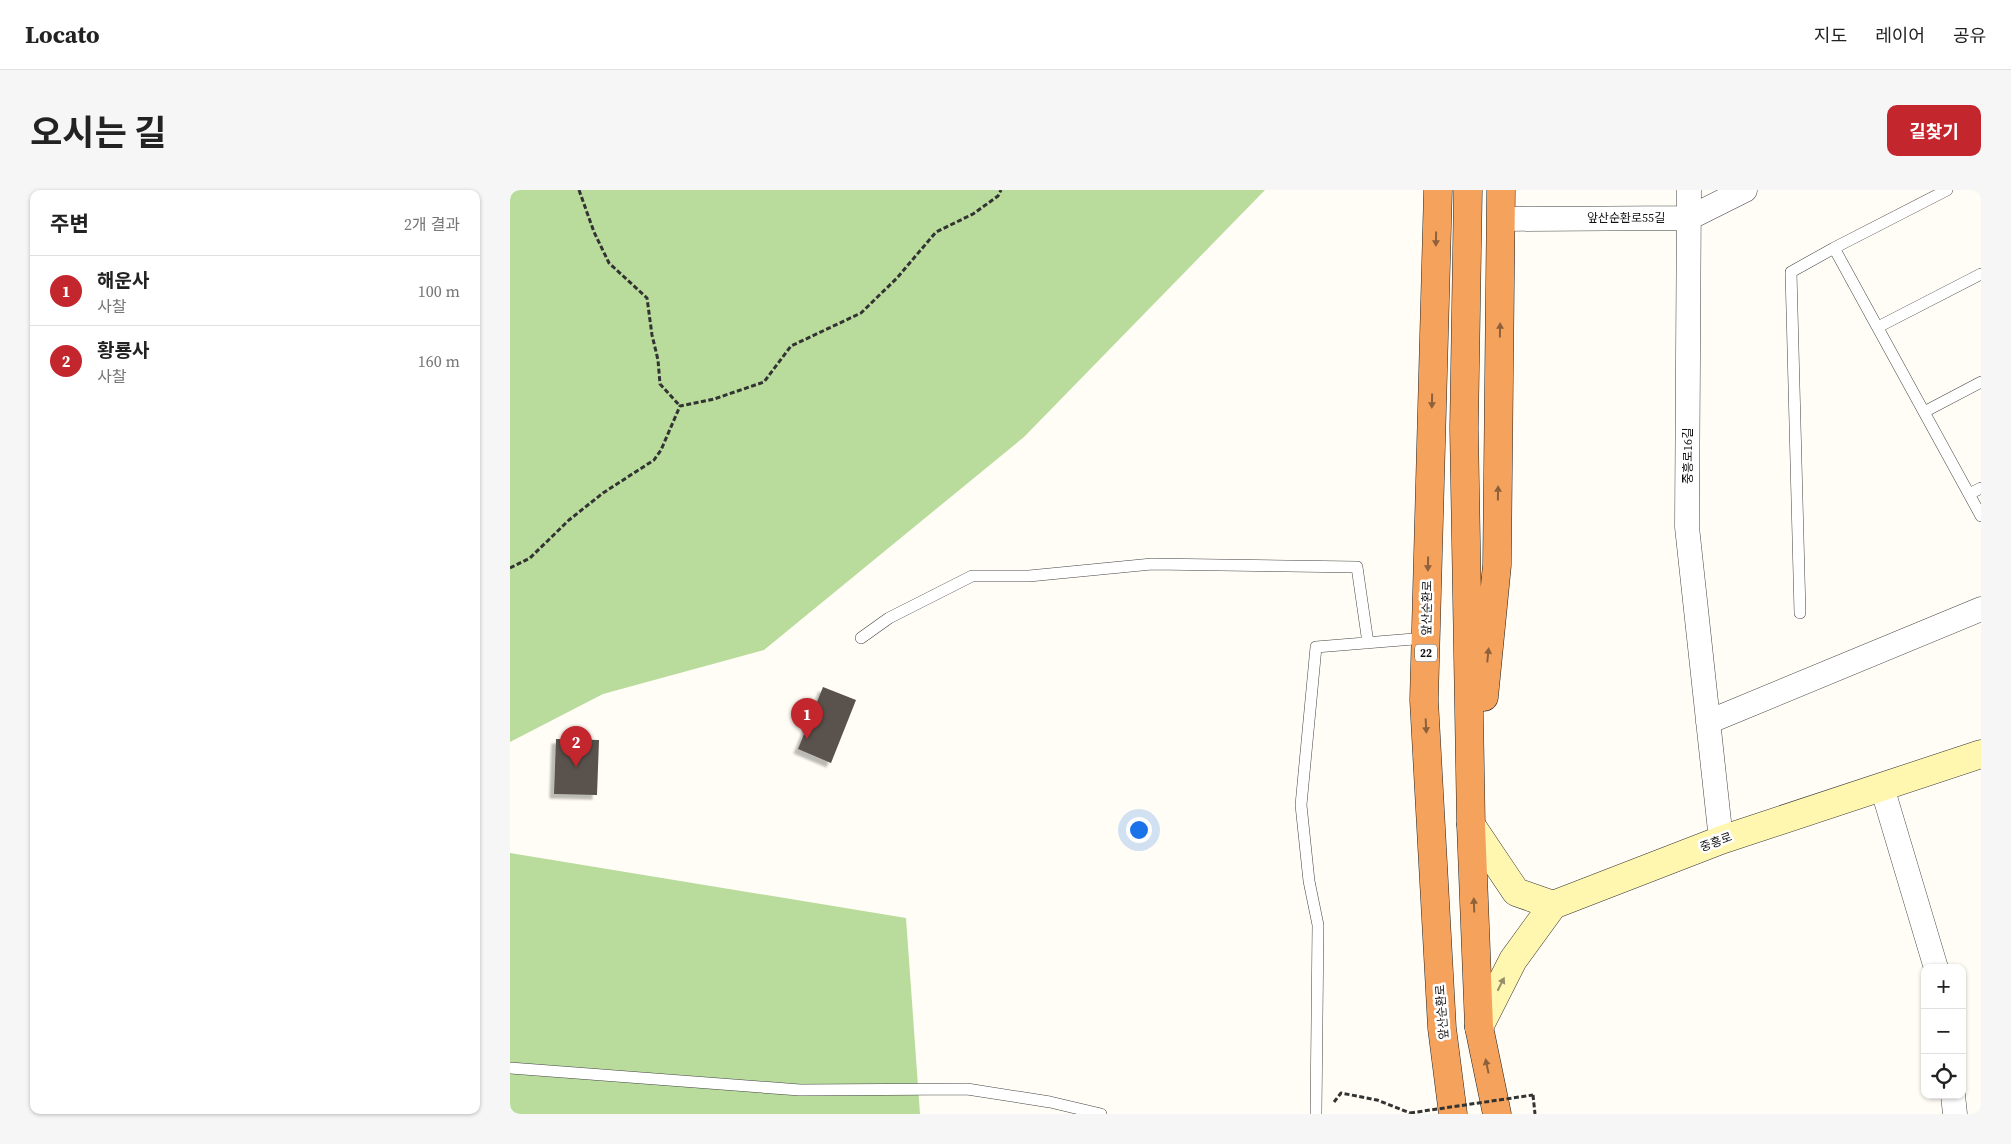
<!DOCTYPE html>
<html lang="ko">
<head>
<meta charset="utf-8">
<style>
  body { margin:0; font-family:"Source Serif 4","Noto Sans KR",serif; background:#f6f6f6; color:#222 }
  .controls { position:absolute; right:15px; bottom:15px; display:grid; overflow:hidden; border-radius:10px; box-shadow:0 1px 4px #0004 }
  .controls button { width:45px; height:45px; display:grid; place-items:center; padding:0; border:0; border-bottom:1px solid #e0e0e0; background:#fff; color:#222; font:25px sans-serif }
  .you { position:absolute; left:628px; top:639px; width:18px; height:18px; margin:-12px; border:4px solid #fff; border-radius:50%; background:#1a73e8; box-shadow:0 0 0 8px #1a73e833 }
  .badge { display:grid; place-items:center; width:32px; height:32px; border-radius:50%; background:#c4262e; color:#fff; font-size:16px; font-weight:700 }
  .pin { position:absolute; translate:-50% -41px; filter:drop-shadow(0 1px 2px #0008) }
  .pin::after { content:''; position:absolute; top:26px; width:18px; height:15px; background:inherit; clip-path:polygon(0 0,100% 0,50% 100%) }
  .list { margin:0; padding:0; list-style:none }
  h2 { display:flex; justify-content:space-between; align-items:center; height:65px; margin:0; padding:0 20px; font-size:21px }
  h2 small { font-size:16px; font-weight:400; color:#767676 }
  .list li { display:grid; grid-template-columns:32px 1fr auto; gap:15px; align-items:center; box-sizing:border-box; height:70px; padding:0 20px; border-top:1px solid #e0e0e0 }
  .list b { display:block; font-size:19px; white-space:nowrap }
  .list p { margin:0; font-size:16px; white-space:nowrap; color:#767676 }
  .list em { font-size:16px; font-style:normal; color:#767676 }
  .icon { flex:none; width:28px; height:28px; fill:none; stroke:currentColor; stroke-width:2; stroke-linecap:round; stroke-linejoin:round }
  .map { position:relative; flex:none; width:1471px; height:924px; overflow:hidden; border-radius:10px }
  header { display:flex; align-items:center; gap:30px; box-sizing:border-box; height:70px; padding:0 25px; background:#fff; border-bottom:1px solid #e0e0e0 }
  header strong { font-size:24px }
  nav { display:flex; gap:28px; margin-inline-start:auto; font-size:18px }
  .intro { display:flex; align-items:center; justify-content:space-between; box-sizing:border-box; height:120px; padding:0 30px }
  h1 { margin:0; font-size:35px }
  .button { padding:12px 22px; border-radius:10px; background:#c4262e; color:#fff; font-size:18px; font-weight:700 }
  main { display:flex; gap:30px; padding:0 30px }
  aside { flex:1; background:#fff; border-radius:10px; box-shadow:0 1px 4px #0004 }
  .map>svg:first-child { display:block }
  .forest { fill:#b9dc9c }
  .building { fill:#5a524d; filter:url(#shadow) }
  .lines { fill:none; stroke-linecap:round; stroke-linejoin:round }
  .lane-casing { stroke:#444; stroke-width:12 }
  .street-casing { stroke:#444; stroke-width:25 }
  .secondary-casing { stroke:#333; stroke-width:29 }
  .highway-casing { stroke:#222; stroke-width:29 }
  .path { stroke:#333; stroke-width:3; stroke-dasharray:5 2.5; stroke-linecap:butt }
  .lane { stroke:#fff; stroke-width:11 }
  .street { stroke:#fff; stroke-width:24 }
  .secondary { stroke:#fff6b0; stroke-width:28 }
  .highway { stroke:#f5a25d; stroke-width:28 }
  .path-bridge { stroke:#333; stroke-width:3; stroke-dasharray:5 2.5; stroke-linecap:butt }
  .oneway { fill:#8e613b }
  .oneway2 { fill:#948f68 }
  .labels { text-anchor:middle; stroke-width:5; stroke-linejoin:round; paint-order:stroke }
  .shield { fill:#fff; stroke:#585858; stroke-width:1 }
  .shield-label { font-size:11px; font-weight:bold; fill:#111 }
  .street-label { font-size:12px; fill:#111; stroke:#fff }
</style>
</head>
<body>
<header>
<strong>Locato</strong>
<nav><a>지도</a><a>레이어</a><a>공유</a></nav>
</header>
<div class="intro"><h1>오시는 길</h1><a class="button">길찾기</a></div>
<main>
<aside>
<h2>주변<small>2개 결과</small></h2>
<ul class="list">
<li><span class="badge">1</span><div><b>해운사</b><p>사찰</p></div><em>100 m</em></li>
<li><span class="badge">2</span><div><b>황룡사</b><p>사찰</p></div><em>160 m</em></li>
</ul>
</aside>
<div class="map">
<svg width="1471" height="924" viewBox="0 0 1471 924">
  <defs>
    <filter id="shadow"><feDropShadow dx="-4.5" dy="4.5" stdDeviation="1" flood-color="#0004"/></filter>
  </defs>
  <rect width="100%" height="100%" fill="#fffdf5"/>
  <path class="forest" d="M0 0H755L514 247 254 460 93 504 0 552Z
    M0 663 396 728 410 924H0Z"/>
  <path class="building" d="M313 497 346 510 321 573 288 559Z
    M46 549 89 550 87 605 44 604Z"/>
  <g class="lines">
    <defs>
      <path id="lane" d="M1437 0 1324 58 1471 326
        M1368 137 1471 84
        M1414 222 1471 192
        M1459 304 1471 298
        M1290 423 1281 82 1324 58
        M351 448 379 428 462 386H519L642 374 847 377 858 453
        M0 878 290 900 457 899 540 912 591 924
        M806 924 808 735 799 691 791 615 806 457 916 448"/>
      <path id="street" d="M1179 0 1177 337 1211 650
        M991 29 1179 28 1235 0
        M1198 532 1471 419
        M1372 597 1426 778
        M1443 905 1445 924"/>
      <path id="secondary" d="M961 635 1006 702 1043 715 1003 770 969 837
        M1043 715 1211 650 1471 564"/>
      <path id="highway" d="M928 0 914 510 932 838 943 924
        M958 0 954 238 961 635 969 837 987 924
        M974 507 987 375 991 0"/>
    </defs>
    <use href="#lane" class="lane-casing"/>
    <use href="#street" class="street-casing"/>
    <use href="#secondary" class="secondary-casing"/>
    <use href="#highway" class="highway-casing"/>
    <path class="path" d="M69 0 84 42 99 73 137 108 142 145 148 170 150 194 170 216
      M0 378 20 368 59 330 93 303 144 270 151 260 170 216 204 209 254 192 281 156 351 123 387 88 426 42 463 24 488 6 491 0
      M1023 905 1025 924
      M824 912 831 903 867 910 900 923"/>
    <use href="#lane" class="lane"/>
    <use href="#street" class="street"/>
    <use href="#secondary" class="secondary"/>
    <use href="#highway" class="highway"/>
    <path class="path-bridge" d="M900 923 1023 905"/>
  </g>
  <defs><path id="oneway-solid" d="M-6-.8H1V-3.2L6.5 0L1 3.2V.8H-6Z" transform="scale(1.25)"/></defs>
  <g class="oneway">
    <use href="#oneway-solid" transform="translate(926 49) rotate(91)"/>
    <use href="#oneway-solid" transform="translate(990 140) rotate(-89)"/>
    <use href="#oneway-solid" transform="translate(922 211) rotate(91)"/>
    <use href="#oneway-solid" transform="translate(988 303) rotate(-89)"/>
    <use href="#oneway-solid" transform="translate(918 374) rotate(91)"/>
    <use href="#oneway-solid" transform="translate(978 465) rotate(-84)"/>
    <use href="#oneway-solid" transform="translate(916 536) rotate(87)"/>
    <use href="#oneway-solid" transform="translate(964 715) rotate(-92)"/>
    <use href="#oneway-solid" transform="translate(977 876) rotate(-102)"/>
  </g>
  <use class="oneway2" href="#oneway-solid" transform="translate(991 794) rotate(-63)"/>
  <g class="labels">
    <rect class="shield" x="905" y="454.5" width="22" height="17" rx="4"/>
    <g class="shield-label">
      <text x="916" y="467">22</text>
    </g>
    <g class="street-label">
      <text x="1116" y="32">앞산순환로55길</text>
      <text transform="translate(1178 266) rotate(-90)" y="4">중흥로16길</text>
      <text transform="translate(917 418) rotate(-89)" y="4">앞산순환로</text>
      <text transform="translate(1206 652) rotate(-20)" y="4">중흥로</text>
      <text transform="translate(932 822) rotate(-94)" y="4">앞산순환로</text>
    </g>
  </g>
</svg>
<div class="controls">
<button>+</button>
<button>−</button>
<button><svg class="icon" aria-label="locate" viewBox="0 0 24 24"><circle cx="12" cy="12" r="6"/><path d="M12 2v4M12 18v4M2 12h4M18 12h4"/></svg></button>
</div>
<div class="you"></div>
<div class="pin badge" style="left:297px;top:549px">1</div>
<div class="pin badge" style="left:66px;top:577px">2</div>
</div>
</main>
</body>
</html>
